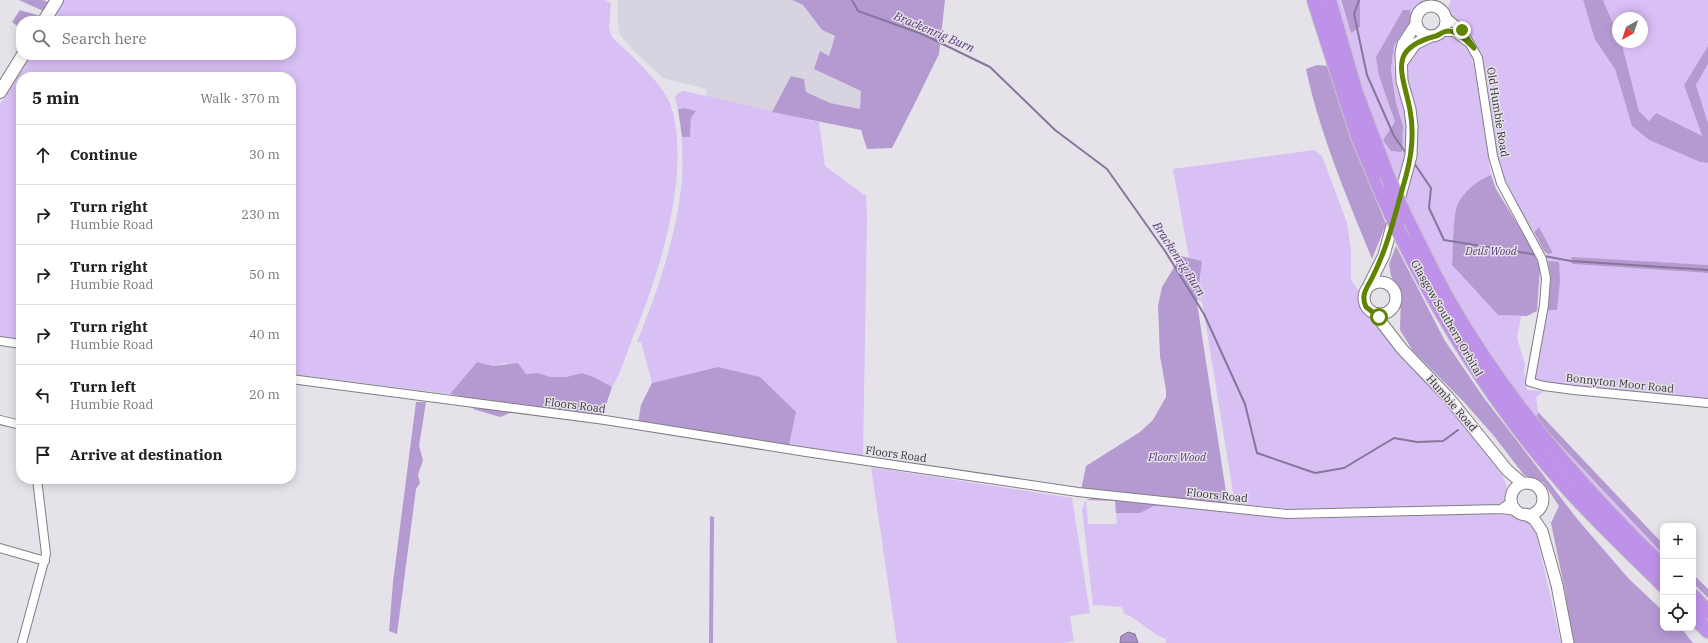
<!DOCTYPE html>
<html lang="en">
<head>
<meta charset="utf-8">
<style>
  body { margin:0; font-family:"IBM Plex Serif",serif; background:#f2f2f2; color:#222 }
  .controls { position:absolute; right:12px; bottom:12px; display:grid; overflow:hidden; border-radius:8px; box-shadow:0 2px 10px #0003 }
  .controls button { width:36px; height:36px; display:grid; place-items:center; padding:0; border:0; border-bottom:1px solid #e0e0e0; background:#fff; color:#222; font:20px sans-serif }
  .compass { position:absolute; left:1612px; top:12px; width:36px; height:36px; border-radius:50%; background:#fff; box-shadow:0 2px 10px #0003; rotate:219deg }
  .stop { position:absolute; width:12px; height:12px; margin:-9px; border:3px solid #608300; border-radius:50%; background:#fff }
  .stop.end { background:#608300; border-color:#fff; box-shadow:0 1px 4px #0008 }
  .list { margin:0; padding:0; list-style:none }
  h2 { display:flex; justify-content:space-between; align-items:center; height:52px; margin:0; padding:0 16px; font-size:17px }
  h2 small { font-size:13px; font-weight:400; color:#767676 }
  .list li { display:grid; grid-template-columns:26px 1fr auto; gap:12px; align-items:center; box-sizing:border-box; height:60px; padding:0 16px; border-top:1px solid #e0e0e0 }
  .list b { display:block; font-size:15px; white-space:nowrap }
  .list p { margin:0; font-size:13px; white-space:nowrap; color:#767676 }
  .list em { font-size:13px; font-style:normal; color:#767676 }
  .icon { flex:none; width:22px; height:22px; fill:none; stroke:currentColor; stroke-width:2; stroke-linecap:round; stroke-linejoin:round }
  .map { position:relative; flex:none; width:1708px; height:643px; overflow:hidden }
  .search { position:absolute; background:#fff; box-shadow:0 2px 10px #0003; left:16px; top:16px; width:280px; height:44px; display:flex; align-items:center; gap:10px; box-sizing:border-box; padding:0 14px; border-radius:16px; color:#767676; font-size:15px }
  .panel { position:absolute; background:#fff; box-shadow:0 2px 10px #0003; left:16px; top:72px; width:280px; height:412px; border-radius:16px }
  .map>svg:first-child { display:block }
  .built { fill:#d8d3e0 }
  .green { fill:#d8bff4; fill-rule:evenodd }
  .forest { fill:#b59ad2 }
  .water { fill:#ab91c8; stroke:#87759c }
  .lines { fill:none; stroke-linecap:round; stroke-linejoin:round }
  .stream { stroke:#87759c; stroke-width:2 }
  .minor-casing { stroke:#817e84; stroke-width:10 }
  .tertiary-casing { stroke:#817e84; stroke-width:13 }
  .secondary-casing { stroke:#817e84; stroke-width:14 }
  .trunk-casing { stroke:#c2c2c2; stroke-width:16 }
  .minor { stroke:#fff; stroke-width:8 }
  .tertiary { stroke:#fff; stroke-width:11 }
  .secondary { stroke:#fff; stroke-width:12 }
  .trunk { stroke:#be92e8; stroke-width:14 }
  .trunk-bridge-casing { stroke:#c2c2c2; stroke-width:16; stroke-linecap:butt }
  .trunk-bridge { stroke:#be92e8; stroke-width:14 }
  .route { stroke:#608300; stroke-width:5 }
  .labels { text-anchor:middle; stroke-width:3; stroke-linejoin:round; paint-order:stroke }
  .street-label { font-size:11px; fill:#343335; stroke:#e5e2e9 }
  .park-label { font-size:11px; font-style:italic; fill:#593579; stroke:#e5e2e9 }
  .water-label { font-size:12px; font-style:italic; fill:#593579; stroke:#e5e2e9 }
</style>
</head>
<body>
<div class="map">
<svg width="1708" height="643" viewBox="0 0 1708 643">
  <rect width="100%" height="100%" fill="#e5e2e9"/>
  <path class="built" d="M618 0H792L803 5 822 30 835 36 829 56 814 69 861 91 860 110 830 103 806 92 804 79 792 76 772 112 705 96 707 89 663 78 634 51 620 35 618 20Z"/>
  <path class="green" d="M63 0H605L611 3 609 28 612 37C629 54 664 84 671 106 692 175 658 277 631 342 625 357 621 373 612 387L594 377 582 373 566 377H551L538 373 526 374 505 363 493 366 477 362 450 394 291 374V77H21V340L0 337V104L30 55H291V21H50Z
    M1333 0H1340L1351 32 1360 27V0H1431L1417 9 1413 15 1411 24 1396 49 1394 65 1407 123 1405 161 1400 185 1379 138ZM1409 10 1411 21 1394 45 1391 70 1396 104 1403 126 1401 152 1395 122 1379 76Z
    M1451 0H1583L1595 40 1615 69 1632 126 1649 140 1700 162 1708 163V265L1571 258 1572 264 1708 273V400L1542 383 1534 379 1547 310H1556L1559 263 1548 261 1547 254 1553 253 1539 227 1534 232C1520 210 1507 189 1500 164 1489 128 1493 82 1477 47 1470 33 1458 25 1448 13V8Z
    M1603 0H1708V46L1684 85 1702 137 1656 113 1649 121 1639 111 1621 42H1642V18H1618V35Z
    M1452 34 1463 43 1473 58 1491 175C1477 180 1463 192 1457 206 1453 215 1453 253 1452 265L1498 315 1521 316 1517 338 1525 364 1524 372 1527 390 1544 391 1536 397 1538 412 1536 419 1663 554V560L1627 526 1543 433 1507 381 1443 281 1404 196C1413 170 1417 148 1415 121 1414 106 1408 93 1405 79 1400 49 1429 40 1452 34Z
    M1708 64V123L1696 85Z
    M684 91 819 122 825 166 864 195 866 194 867 218 863 456 789 445 718 367 652 383 641 342H637C658 290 678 233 682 177 683 164 682 150 682 137H690L691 118 696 111 685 108 678 109 675 98 678 93Z
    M1314 150 1322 156 1347 223 1351 250V280L1359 291 1358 299 1362 307 1377 320 1396 350 1433 388 1480 443 1502 474 1507 487V496L1503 503 1493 506 1301 510 1235 504 1202 301 1198 300 1202 261 1189 258 1173 169Z
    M871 467 1072 498 1090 613 1070 616 1074 641 1064 643H897Z
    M1086 500 1088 524H1117L1116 513H1140L1154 506 1180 507 1294 519 1484 514C1502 514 1523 514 1535 529L1561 643H1166V639C1150 633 1140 620 1124 613L1122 607 1093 605 1082 509Z"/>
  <path class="forest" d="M19 0H42L49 2 43 11Z
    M792 0H945L939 54 915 103 892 148 867 149 861 130 772 112 791 76 804 79 806 92 830 103 860 109 861 91 814 69 820 51 829 56 835 36 822 30 803 5Z
    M1341 0H1360V27L1351 33Z
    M1583 0H1603L1618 35V42H1621L1622 45 1639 111 1649 121 1656 113 1702 136 1684 85 1708 46V64L1696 85 1708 123V163L1700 162 1649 140 1632 126 1615 69 1595 40Z
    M20 10 40 16 37 21H21V29L12 22Z
    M1403 10H1410L1411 21 1394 45 1391 70 1396 103 1403 126 1402 152 1391 151 1383 140 1395 122 1379 76 1376 57Z
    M1317 65 1327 66 1351 140 1386 224 1372 259C1347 197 1320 135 1306 69Z
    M685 108 696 111 691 118 690 137H682L678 109Z
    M1491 175 1496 189 1529 243 1540 267 1537 311 1527 316 1498 315 1452 265C1453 253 1453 215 1457 206 1463 192 1477 180 1491 175Z
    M1539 227 1553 253 1547 254 1544 251 1534 232Z
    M1396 246 1445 341 1484 398 1578 520 1629 579 1663 611V628H1681L1693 643H1573L1565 591 1551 523 1559 506 1543 482 1524 475 1494 436 1463 401 1413 351 1400 330 1401 295 1391 276 1389 264Z
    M1181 256 1202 261 1197 303 1228 505 1081 490 1086 466 1140 432 1153 420 1166 397V390L1160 356 1158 306 1162 287Z
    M1571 257 1708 265V273L1572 264Z
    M1548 261 1559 262 1560 281 1557 310H1547L1551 278Z
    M477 362 493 366 518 363 526 374 538 373 551 377H566L582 373 594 377 612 387 602 417 515 411 500 417 473 409 479 400 450 394Z
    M718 367 760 377 796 412 789 445 638 423 641 405 652 383Z
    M416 402H426L419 446 423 460 418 475 420 483 416 489 397 634 389 631 393 582Z
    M1538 412 1663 544V554L1536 419Z
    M1096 497 1180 507 1154 506 1140 513H1116L1115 501 1086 500Z
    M710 516 714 517 713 643H709Z
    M1693 574 1708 589V598L1693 583Z"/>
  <path class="water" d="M1128 632 1135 634 1138 643H1120L1121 636Z"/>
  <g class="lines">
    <path class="stream" d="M852 0 858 11 922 34 990 67 1055 130 1107 169 1165 251 1204 314 1245 404 1257 453 1315 473 1344 468 1394 438 1417 442 1443 441 1458 430
      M1359 0 1354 14 1367 75 1394 136 1406 153
      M1414 163 1431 188 1429 208 1444 240 1538 255
      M1544 256 1571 261 1708 270"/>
    <defs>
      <path id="minor" d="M1446 17 1462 30 1478 58 1493 156 1501 183 1542 259 1546 278 1544 305 1530 382 1544 386 1574 390 1708 403
        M1443 32H1454L1466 41
        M0 341 21 344
        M291 379 605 420 806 452 1078 492 1287 514 1501 509 1517 511
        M0 420 21 425
        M1501 509 1511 502
        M0 548 45 561
        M22 643 46 554 37 479"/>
      <path id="tertiary" d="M1416 21a15 15 0 1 1 30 0a15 15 0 1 1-30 0Z
        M1403 61 1415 44 1429 37
        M1364 298a16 16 0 1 1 32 0a16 16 0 1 1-32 0Z
        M1369 285 1384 255 1411 156 1412 126 1410 109 1402 81 1401 53 1403 44 1416 24
        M1375 314 1402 349 1448 397 1507 470 1522 483
        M1511 499a16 16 0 1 1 32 0a16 16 0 1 1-32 0Z
        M1525 514 1534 519 1542 531 1557 585 1568 643"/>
      <path id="secondary" d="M44 21 57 0
        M0 92 23 55"/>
      <path id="trunk" d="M1314 0 1358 137 1382 194
        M1329 0 1355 90 1387 175
        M1405 216C1420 245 1434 276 1451 305 1507 402 1582 489 1663 567
        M1402 238C1447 329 1501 414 1569 490 1599 523 1632 554 1663 585
        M1693 596 1708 612
        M1693 616 1708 631"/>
    </defs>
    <use href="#minor" class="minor-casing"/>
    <use href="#tertiary" class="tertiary-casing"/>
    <use href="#secondary" class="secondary-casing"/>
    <use href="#trunk" class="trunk-casing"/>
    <use href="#minor" class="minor"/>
    <use href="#tertiary" class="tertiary"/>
    <use href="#secondary" class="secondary"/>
    <use href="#trunk" class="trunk"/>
    <defs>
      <path id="trunk-bridge" d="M1387 175 1405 216
        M1382 194 1402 238"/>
    </defs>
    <use href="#trunk-bridge" class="trunk-bridge-casing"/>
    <use href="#trunk-bridge" class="trunk-bridge"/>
  </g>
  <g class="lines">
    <path class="route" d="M1379 317 1366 307C1360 294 1368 287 1373 276 1389 244 1396 210 1406 176 1412 154 1414 131 1410 110 1403 73 1386 49 1436 36 1439 35 1441 33 1444 32 1455 27 1466 41 1474 48L1462 30"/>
  </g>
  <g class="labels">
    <g class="street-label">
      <text transform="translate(1498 112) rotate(81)" y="4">Old Humbie Road</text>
      <text transform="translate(1447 318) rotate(60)" y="4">Glasgow Southern Orbital</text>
      <text transform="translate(1620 383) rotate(6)" y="4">Bonnyton Moor Road</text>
      <text transform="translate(1452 403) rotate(49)" y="4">Humbie Road</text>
      <text transform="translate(575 405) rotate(7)" y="4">Floors Road</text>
      <text transform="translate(896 454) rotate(8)" y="4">Floors Road</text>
      <text transform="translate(1217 495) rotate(6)" y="4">Floors Road</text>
    </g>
    <g class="park-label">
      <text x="1491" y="255">Deils Wood</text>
      <text x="1177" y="461">Floors Wood</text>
    </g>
    <g class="water-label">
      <text transform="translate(934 32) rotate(23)" y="4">Brackenrig Burn</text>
      <text transform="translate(1179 259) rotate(57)" y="4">Brackenrig Burn</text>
    </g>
  </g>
</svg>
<div class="controls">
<button>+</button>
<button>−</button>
<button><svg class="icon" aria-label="locate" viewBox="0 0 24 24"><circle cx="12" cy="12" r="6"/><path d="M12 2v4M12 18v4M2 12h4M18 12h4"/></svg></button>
</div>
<svg class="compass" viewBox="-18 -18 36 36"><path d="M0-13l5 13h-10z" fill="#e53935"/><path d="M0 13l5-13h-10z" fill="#767676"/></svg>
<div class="stop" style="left:1379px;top:317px"></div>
<div class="stop end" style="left:1462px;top:30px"></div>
<div class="search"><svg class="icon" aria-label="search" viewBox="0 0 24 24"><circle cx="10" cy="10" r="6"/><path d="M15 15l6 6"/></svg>Search here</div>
<section class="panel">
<h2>5 min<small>Walk · 370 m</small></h2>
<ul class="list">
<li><svg class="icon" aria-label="ahead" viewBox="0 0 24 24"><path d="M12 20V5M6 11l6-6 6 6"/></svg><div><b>Continue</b></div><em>30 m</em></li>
<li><svg class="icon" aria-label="right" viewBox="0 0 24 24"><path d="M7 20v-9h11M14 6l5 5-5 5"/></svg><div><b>Turn right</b><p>Humbie Road</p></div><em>230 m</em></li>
<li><svg class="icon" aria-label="right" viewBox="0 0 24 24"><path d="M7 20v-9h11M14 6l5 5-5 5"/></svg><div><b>Turn right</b><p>Humbie Road</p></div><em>50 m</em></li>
<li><svg class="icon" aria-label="right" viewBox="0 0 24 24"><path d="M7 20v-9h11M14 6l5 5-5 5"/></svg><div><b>Turn right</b><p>Humbie Road</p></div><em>40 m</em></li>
<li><svg class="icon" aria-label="left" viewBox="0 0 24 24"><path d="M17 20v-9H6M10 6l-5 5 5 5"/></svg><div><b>Turn left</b><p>Humbie Road</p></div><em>20 m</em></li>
<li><svg class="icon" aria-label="arrive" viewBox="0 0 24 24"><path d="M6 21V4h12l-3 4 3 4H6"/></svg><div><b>Arrive at destination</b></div></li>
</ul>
</section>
</div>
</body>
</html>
